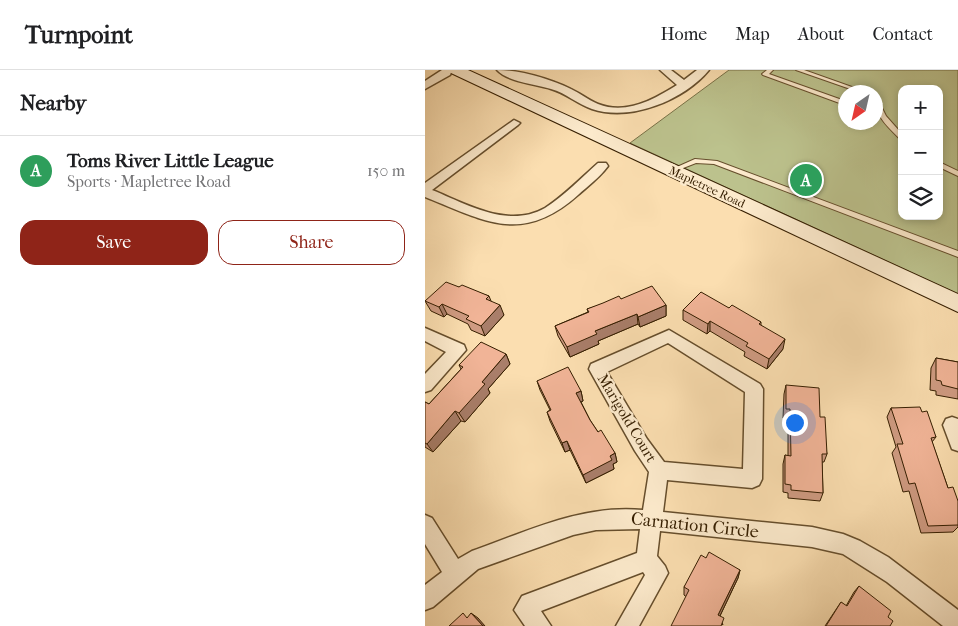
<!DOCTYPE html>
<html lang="en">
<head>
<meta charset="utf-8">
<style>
  body { margin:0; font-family:"IM FELL French Canon",serif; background:#f2f2f2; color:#202124 }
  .controls { position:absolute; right:15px; top:15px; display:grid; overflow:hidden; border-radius:10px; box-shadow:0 2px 8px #0003 }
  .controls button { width:45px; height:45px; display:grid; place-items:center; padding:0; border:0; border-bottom:1px solid #e0e0e0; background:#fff; color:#202124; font:25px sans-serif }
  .compass { position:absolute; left:413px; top:15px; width:45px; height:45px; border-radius:50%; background:#fff; box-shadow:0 2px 8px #0003; rotate:214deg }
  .you { position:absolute; left:369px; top:352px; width:18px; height:18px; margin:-12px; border:4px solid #fff; border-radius:50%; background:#1a73e8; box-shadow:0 0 0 8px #1a73e833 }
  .badge { display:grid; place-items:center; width:32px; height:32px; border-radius:50%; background:#8f2418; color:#fff; font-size:16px; font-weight:700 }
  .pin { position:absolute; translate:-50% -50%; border:2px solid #fff; box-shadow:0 1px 5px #0006 }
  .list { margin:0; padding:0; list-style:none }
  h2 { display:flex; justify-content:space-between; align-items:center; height:65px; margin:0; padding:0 20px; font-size:21px }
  h2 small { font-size:16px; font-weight:400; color:#757577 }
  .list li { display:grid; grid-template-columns:32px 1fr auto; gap:15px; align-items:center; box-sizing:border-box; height:70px; padding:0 20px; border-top:1px solid #e0e0e0 }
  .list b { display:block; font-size:19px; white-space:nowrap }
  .list p { margin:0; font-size:16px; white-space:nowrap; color:#757577 }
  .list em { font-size:16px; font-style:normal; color:#757577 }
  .actions { display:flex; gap:10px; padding:15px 20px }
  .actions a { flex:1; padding:11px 0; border:1px solid #8f2418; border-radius:15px; text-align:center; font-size:18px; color:#8f2418 }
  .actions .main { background:#8f2418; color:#fff }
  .icon { flex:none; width:28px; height:28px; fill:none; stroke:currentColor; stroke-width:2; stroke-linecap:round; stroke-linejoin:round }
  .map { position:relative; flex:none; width:533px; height:556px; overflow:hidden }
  header { display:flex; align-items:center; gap:30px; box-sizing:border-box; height:70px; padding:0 25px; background:#fff; border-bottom:1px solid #e0e0e0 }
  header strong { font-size:24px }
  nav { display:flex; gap:28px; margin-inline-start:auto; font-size:18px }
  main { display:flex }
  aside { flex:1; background:#fff }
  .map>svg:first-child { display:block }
  .green { fill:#bcc28d; stroke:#787046; fill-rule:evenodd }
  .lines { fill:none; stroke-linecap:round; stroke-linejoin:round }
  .lane-casing { stroke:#664e2c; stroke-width:2 }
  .street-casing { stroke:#664e2c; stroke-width:3 }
  .secondary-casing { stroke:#351e00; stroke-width:2 }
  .lane { fill:#fceacc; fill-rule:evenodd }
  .street { fill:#fceacc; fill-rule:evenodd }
  .secondary { fill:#fceacc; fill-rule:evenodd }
  .wall { fill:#cf9b82; stroke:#351e00 }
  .shaded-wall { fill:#a97e6a; stroke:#351e00 }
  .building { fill:#f1b497; stroke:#351e00 }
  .labels { text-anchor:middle; stroke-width:4.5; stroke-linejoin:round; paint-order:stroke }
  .far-street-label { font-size:12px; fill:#351e00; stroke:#fceacc }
  .street-label { font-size:15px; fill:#351e00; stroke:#fceacc }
  .near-street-label { font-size:18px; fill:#351e00; stroke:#fceacc }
</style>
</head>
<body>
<header>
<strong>Turnpoint</strong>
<nav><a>Home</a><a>Map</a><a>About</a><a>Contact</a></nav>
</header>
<main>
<aside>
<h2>Nearby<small></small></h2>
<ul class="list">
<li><span class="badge" style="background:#2e9e5b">A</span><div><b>Toms River Little League</b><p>Sports · Mapletree Road</p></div><em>150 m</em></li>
</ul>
<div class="actions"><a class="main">Save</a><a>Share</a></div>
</aside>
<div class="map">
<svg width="533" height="556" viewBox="0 0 533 556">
  <rect width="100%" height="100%" fill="#fbdeb0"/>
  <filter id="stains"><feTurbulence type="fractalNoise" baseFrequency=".004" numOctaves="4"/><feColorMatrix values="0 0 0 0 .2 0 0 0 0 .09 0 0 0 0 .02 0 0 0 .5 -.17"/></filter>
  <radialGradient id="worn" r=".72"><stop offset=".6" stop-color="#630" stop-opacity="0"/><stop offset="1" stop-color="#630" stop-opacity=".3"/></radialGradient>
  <path class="green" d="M304 0H533V224L205 73ZM477 19H514V146H477ZM420 22H450V52H420Z"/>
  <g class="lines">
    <defs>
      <path id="lane" d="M342 0H348L344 4 420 31V35L338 5 337 4Z
        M371 0H379L441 22H434Z
        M450 28 453 30 461 46 477 64V70L475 69C463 57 450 46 450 28Z
        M270 89 292 91 533 181V187L289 94 271 93 248 102H244L243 101Z
        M514 92 533 101V106L514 97Z"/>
      <path id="street" d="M17 0H27L25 5 0 19V11Z
        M72 0C95 0 125 9 146 19 155 23 163 30 173 34 201 45 228 30 252 15L235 0H246L259 10 272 0H284C259 30 206 52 167 39 152 34 141 23 126 19 110 14 83 12 72 0Z
        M89 50 95 53 93 55 7 120C42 134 83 159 120 138 139 126 156 108 173 93H181L183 96C175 107 163 116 153 125 97 175 60 151 0 127V113Z
        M0 258 39 275 41 280 6 320 0 322V304L21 282 0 271Z
        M244 260 335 314 338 319 337 409 334 415 327 418 242 410 238 442 387 457 418 464 435 471 463 487 533 540V556H518L462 512 418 484 387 477 235 461 232 486 240 496 243 503 214 556H191L220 505 218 502 116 541 126 556H100L89 540 97 526 212 483 215 459 171 460 148 465 53 499 8 537 0 540V515L17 502 0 474V445L7 448 33 489 47 481C103 461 158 434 218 440L224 402 210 381 164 299 166 294ZM243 273 320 322 318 399 239 392 222 369 182 302Z
        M527 347 533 349V381L527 379 518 355 521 349Z"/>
      <path id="secondary" d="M23 0H43L533 224V242L26 3Z"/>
    </defs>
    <use href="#lane" class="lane-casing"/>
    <use href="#street" class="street-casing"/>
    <use href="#secondary" class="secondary-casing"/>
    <use href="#lane" class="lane"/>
    <use href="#street" class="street"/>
    <use href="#secondary" class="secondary"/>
  </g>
  <path class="wall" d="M34 217 64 226 66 231 79 245 60 266 46 260 43 254 22 244 19 247 6 241 0 231Z
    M196 229 241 235V246L215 257 213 254 173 271 174 274 145 287 133 266 130 256 163 242 162 239Z
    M304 238 336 252V255L358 279 342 299 319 286 320 282 285 261 282 264 258 250V240Z
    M81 284 85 294 63 319 65 323 40 352 36 351 8 382 0 377V332L4 334 36 299 34 295Z
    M511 288 533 292V329L511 325V321L505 320 506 298Z
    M112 311 156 321 158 331 156 332 165 350 173 362 190 383 192 392 188 394 189 399 161 413 145 380 140 382 125 351 122 342 125 340 115 320Z
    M361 315 395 347 402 384 399 392H397L398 423 395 431 363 428V423L358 422V394L360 385 363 386V348H358L359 324Z
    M466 338 497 342 511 367 507 372 523 418 533 431V457L528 462 496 463 484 421 478 422 467 383 471 377 462 347Z
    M281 488 315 500 313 508 295 546 298 555 259 525V517Z
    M434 516 463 547 465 556H400L416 532 421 536 429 522Z"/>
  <path class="shaded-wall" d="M17 234 22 244 19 247 14 237Z
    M75 235 79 245 60 266 56 256Z
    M241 235V246L215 257 213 247Z
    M212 244 213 254 173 271 174 274 145 287 142 277 170 261Z
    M285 251V261L282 264 283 254Z
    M360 269 358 279 342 299 344 289Z
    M81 284 85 294 63 319 65 323 40 352 34 343 57 312Z
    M156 321 158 331 154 333 151 323Z
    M30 341 36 351 8 382 2 374Z
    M142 371 145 380 140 382 137 373Z
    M190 383 192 392 188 394 189 399 161 413 158 405 185 386Z
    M315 500 313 508 292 552 293 545Z
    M46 543 53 548 60 556H58Z"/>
  <path class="building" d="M21 212 34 217 37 215 64 226 61 229 75 235 56 256 41 249 44 246 17 234 14 237 0 231Z
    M227 216 241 235 213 247 212 244 170 261 172 264 142 277 130 256 164 242 162 239 178 233 194 226 196 229Z
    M276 222 304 238 307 235 336 252 334 254 360 269 344 289 321 276 323 273 285 251 283 254 258 240Z
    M56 272 81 284 57 312 60 314 34 343 30 341 2 374 0 373V332L4 334 15 322 38 297 34 295Z
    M511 288 533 292V319L517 315 516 311 511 310Z
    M143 297 156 321 151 323 165 350 173 362 176 360 190 383 185 386 187 390 158 405 142 371 137 373 122 342 126 340 112 311Z
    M361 315 394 318 395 347H400L402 384H397L398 423 366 420V415L360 414V385L366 386 365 339H361Z
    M495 337 497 342 502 341 511 367 506 368 523 418 528 417 533 431V455L503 456 490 413 484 414 472 374H478L466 338Z
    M284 482 315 500 293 545 299 548 296 556H246L264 520 259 517 276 485 281 488Z
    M434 516 466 541 463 547 468 551 465 556H401L416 532 422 536Z
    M38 543 42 548 46 543 58 556H24Z"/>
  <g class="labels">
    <g class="far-street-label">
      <text transform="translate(282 117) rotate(25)" y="4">Mapletree Road</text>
    </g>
    <g class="street-label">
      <text transform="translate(202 348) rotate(59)" y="5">Marigold Court</text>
    </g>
    <g class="near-street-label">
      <text transform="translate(270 455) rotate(6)" y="6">Carnation Circle</text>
    </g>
  </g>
  <rect width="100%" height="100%" filter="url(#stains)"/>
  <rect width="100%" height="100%" fill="url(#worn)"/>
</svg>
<div class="controls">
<button>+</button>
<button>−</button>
<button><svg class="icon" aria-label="layers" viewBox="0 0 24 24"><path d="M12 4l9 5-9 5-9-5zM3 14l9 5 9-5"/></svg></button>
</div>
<svg class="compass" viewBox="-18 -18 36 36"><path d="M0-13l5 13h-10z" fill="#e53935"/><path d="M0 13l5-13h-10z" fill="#757577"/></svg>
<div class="you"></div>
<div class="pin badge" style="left:381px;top:110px;background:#2e9e5b">A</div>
</div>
</main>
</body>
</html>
